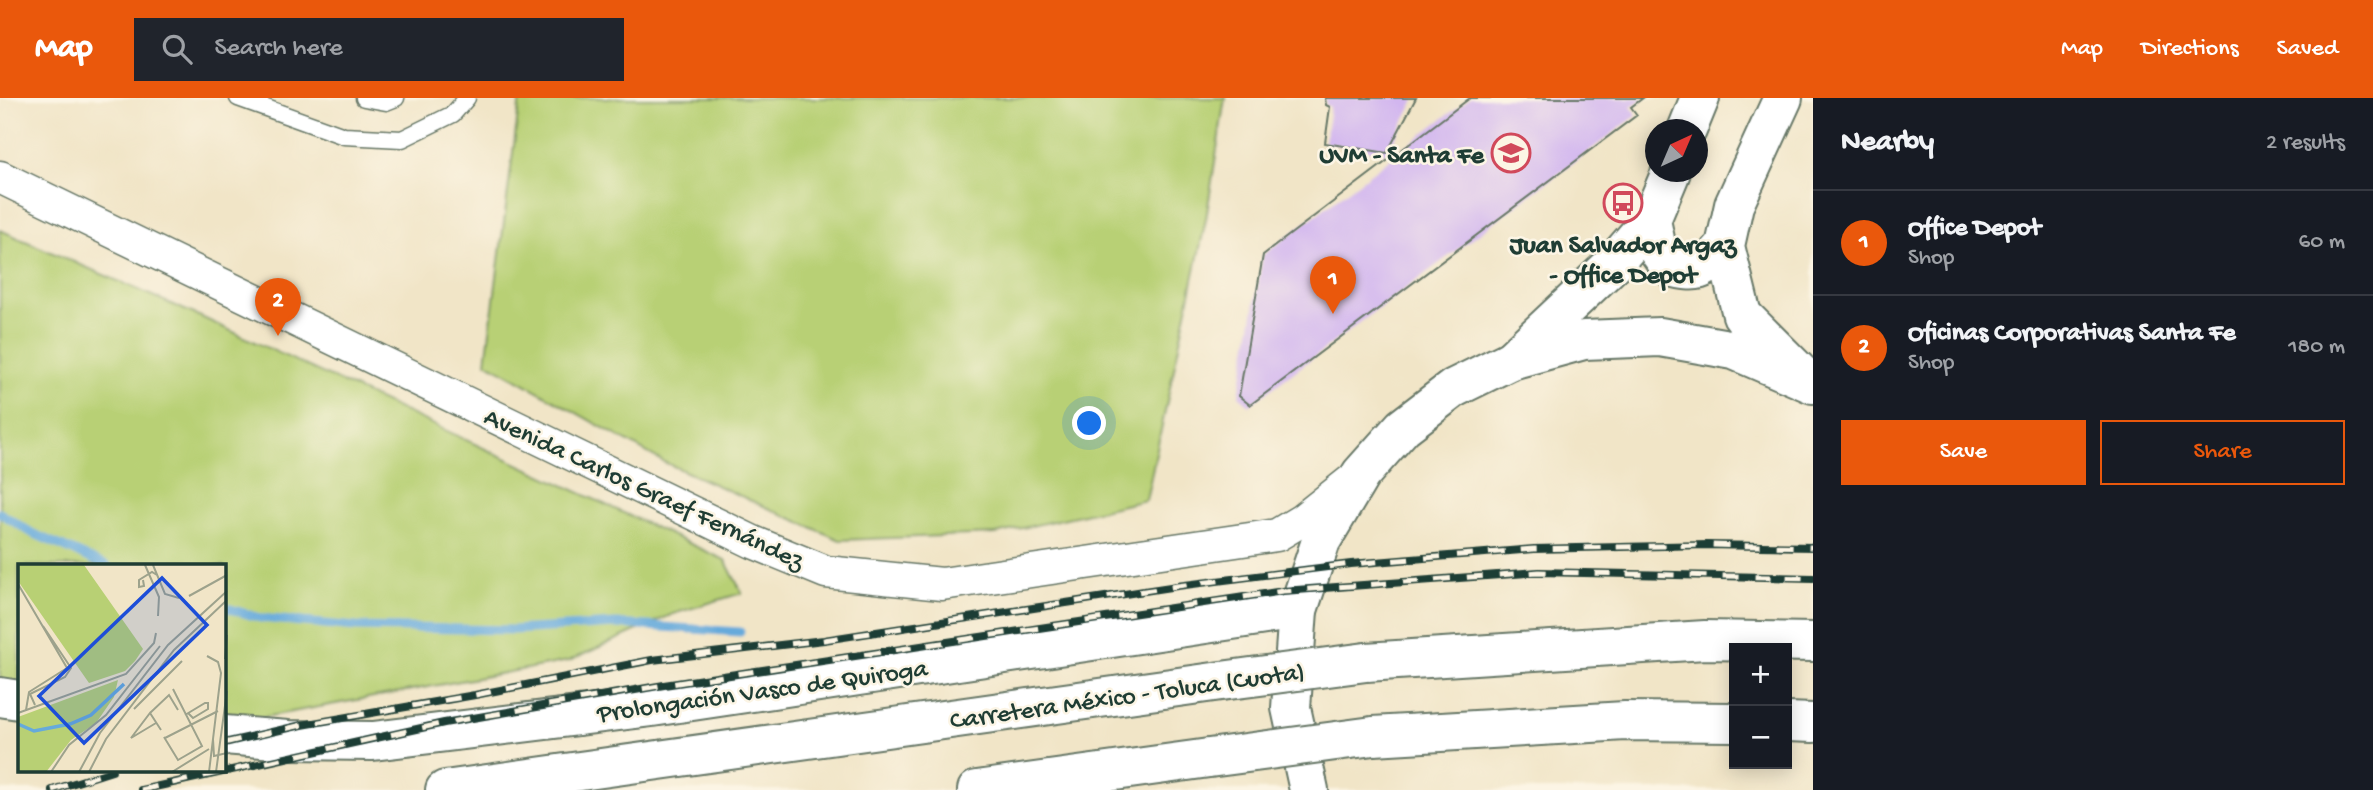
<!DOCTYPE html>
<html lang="en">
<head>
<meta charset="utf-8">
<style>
  body { margin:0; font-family:"Gochi Hand",sans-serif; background:#20242c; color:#f1f3f6 }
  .controls { position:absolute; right:21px; bottom:21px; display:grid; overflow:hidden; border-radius:0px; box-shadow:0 4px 18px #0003 }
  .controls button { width:63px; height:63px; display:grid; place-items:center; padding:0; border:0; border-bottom:2px solid #363941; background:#171b24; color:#f1f3f6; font:35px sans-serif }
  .compass { position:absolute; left:1645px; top:21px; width:63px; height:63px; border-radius:50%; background:#171b24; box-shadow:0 4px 18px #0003; rotate:44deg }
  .you { position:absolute; left:1090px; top:326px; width:24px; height:24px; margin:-18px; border:5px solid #fff; border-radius:50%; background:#1a73e8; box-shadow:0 0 0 10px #1a73e833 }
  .badge { display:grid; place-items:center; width:46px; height:46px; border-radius:50%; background:#ea580c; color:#fff; font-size:23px; font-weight:700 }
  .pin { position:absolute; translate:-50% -58px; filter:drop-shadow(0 2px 4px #0008) }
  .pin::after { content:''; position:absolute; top:37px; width:24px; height:21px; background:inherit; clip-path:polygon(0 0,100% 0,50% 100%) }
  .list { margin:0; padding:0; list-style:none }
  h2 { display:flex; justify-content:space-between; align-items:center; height:91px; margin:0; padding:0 28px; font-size:30px }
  h2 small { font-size:23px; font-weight:400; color:#9ea1a6 }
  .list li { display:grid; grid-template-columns:46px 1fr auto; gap:21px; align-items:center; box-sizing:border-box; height:105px; padding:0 28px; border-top:2px solid #363941 }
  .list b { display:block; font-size:26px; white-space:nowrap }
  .list p { margin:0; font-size:23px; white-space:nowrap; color:#9ea1a6 }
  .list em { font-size:23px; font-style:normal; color:#9ea1a6 }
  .actions { display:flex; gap:14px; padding:21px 28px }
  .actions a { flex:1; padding:16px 0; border:2px solid #ea580c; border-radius:0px; text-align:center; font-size:24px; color:#ea580c }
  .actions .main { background:#ea580c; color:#fff }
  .icon { flex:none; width:38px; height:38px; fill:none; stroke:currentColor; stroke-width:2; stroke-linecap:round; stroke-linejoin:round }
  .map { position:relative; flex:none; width:1813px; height:692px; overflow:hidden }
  header { display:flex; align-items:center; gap:42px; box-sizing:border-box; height:98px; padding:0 35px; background:#ea580c; color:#fff }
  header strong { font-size:33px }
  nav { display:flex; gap:38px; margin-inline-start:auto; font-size:24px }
  .search { width:490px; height:63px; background:#20242c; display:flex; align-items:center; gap:18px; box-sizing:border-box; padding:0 24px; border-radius:0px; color:#9ea1a6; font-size:26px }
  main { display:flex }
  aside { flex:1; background:#171b24 }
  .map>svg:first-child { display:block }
  .green { fill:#b8d074; stroke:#6c8654; stroke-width:2 }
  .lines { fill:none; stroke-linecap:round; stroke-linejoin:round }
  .stream { stroke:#66aadb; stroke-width:9 }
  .building { fill:#d2b6ef }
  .service-casing { stroke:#687867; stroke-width:19 }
  .minor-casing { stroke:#687867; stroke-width:35 }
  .tertiary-casing { stroke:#687867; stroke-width:42 }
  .secondary-casing { stroke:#687867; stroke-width:42 }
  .motorway-casing { stroke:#687867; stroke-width:42 }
  .service { stroke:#fff; stroke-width:16 }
  .minor { stroke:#fff; stroke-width:32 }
  .tertiary { stroke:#fff; stroke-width:38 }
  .secondary { stroke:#fff; stroke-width:38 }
  .motorway { stroke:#fff; stroke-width:38 }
  .rail-casing { stroke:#1f3d34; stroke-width:8 }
  .rail { stroke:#fcf5e5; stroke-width:5; stroke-dasharray:16; stroke-linecap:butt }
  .motorway-bridge-casing { stroke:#687867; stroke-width:42; stroke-linecap:butt }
  .motorway-bridge { stroke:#fff; stroke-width:38 }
  .labels { text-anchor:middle; stroke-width:5; stroke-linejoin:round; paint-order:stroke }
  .poi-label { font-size:26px; font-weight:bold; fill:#1f3d34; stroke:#fcf5e5; text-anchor:end }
  .street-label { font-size:26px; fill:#1f3d34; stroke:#fcf5e5 }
  .inset-river { fill:none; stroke:#66aadb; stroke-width:3.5 }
  .inset-road { fill:none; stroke:#9da28c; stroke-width:2 }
  .view { fill:#1d4ed8; fill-opacity:0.15; stroke:#1d4ed8; stroke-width:3.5 }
  .inset-edge { fill:none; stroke:#1f3d34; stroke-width:3.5 }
</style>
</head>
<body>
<header>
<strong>Map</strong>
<div class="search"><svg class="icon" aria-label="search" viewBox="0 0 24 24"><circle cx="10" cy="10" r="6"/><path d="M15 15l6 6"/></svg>Search here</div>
<nav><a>Map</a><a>Directions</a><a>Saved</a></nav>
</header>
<main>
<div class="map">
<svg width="1813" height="692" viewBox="0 0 1813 692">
  <rect width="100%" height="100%" fill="#fcf5e5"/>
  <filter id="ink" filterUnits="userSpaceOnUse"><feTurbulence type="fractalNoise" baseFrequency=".0143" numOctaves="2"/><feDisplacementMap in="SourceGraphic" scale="14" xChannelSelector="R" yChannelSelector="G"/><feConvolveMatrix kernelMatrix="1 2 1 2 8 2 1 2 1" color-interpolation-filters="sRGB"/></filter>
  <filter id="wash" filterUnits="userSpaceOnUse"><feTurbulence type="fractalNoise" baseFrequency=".00686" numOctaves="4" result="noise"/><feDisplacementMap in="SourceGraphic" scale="28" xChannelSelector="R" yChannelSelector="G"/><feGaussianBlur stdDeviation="1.57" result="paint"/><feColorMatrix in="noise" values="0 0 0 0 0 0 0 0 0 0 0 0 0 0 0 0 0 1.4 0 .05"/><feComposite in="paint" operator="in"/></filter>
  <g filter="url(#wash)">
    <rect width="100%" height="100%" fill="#f1e5c7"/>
    <path class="green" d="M520 0H1225L1206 121 1146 402 996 436 840 442 664 364 486 264Z
      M0 132 201 219 725 462 742 495 673 516 569 563 243 623 224 620V468H19V586L0 582Z"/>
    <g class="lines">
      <path class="stream" d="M0 415 32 435 107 468
        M224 509 260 520 356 529 513 532 616 526 740 534"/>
    </g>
    <g id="blocks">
      <path class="building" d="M1325 0H1416L1387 55 1325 45 1330 9 1326 7Z
        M1470 0H1643L1631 9 1637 17 1250 307 1239 298 1263 157Z"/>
    </g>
  </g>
  <g filter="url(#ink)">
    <use href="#blocks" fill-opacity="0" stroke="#687867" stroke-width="2"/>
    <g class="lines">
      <defs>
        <path id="service" d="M238 0 344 38 402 41 453 16 467 0
          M364 0 386 4 396 0"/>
        <path id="minor" d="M0 79 753 444 826 474 942 486 1277 437 1302 422 1351 383"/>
        <path id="tertiary" d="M1783 0 1734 107 1725 148 1742 217 1805 280
          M1687 32 1700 0
          M1651 122 1657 151 1670 169C1704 177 1702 172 1725 148
          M1511 262 1612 167 1651 122 1671 74
          M0 599 19 602
          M224 637 288 642 373 643 652 609 1298 512"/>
        <path id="secondary" d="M1309 692 1291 610 1298 512 1321 443 1361 376 1403 329 1454 290 1511 262 1584 242 1660 239 1734 252 1813 286"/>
        <path id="motorway" d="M1366 564 1705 542 1813 544
          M1787 624 1813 625
          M1373 638 1625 623 1734 624
          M445 692 1221 583
          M977 692 1209 660"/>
      </defs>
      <use href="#service" class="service-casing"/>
      <use href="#minor" class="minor-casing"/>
      <use href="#tertiary" class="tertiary-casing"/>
      <use href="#secondary" class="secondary-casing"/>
      <use href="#motorway" class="motorway-casing"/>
      <use href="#service" class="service"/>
      <use href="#minor" class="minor"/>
      <use href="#tertiary" class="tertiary"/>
      <use href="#secondary" class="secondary"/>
      <use href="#motorway" class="motorway"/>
      <defs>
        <path id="rail" d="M224 645 302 627 475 597 652 562 824 542 1177 488 1351 466 1534 451 1707 447 1813 449
          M52 692 112 673
          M141 692 444 625 664 587 1283 493 1539 474 1813 480"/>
      </defs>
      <use href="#rail" class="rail-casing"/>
      <use href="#rail" class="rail"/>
      <defs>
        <path id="motorway-bridge" d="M1221 583 1366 564
          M1209 660 1373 638"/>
      </defs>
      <use href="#motorway-bridge" class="motorway-bridge-casing"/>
      <use href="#motorway-bridge" class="motorway-bridge"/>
    </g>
  </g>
  <defs>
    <symbol id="university-ring" viewBox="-11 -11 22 22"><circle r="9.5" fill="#fcf5e5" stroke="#d1495b" stroke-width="1.5"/><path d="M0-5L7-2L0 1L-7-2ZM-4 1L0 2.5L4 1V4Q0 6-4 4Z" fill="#d1495b"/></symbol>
    <symbol id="bus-ring" viewBox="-11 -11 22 22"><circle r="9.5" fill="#fcf5e5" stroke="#d1495b" stroke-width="1.5"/><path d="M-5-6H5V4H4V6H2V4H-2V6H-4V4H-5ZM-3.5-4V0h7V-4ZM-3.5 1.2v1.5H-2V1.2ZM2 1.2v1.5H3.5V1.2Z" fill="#d1495b"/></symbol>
  </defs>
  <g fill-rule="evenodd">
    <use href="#university-ring" x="1489" y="33" width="44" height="44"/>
    <use href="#bus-ring" x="1601" y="83" width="44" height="44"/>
  </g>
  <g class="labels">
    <g class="poi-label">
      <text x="1484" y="64">UVM - Santa Fe</text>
      <text x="1623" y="154" text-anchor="middle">Juan Salvador Argaz<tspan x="1623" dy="30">- Office Depot</tspan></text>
    </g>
    <g class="street-label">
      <text transform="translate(645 389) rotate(25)" y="9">Avenida Carlos Graef Fernández</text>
      <text transform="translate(762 591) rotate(-8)" y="9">Prolongación Vasco de Quiroga</text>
      <text transform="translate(1127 596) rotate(-8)" y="9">Carretera México - Toluca (Cuota)</text>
    </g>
  </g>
  <g transform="translate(18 466)">
    <rect width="208" height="208" fill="#f1e5c7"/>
    <path d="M0 1H66L125 85 117 97 107 107 71 119 0 17ZM100 116 96 133 78 159 53 176 28 208H0V153Z" fill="#b8d074"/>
    <path class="inset-river" d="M0 160 16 167 52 160 73 151 106 120"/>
    <path class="inset-road" d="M127 1 141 33 140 52M135 1 147 30 161 34M125 16 126 22 121 23V16L134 8 139 11M0 20 49 104 11 128 8 146M171 32 209 11M189 92 200 98 203 109 191 208M207 95 209 71M17 141 12 130 47 113 53 104 25 62M116 145 164 97M0 149 108 110 136 79 138 69M132 149 151 131 160 146M167 151 187 139H190V145L175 154 170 149M138 159 113 174 132 149 143 166M146 173 160 196 184 182 155 125M147 174 200 147M195 175 196 192 209 189M33 208 51 181 88 151 142 82M61 208 82 169 150 81 209 27M71 208 88 175 156 86 209 36M154 208 191 185M198 208 209 127"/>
    <path class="view" d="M144 14 189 61 66 179 21 132Z"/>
    <rect width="208" height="208" class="inset-edge"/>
  </g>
</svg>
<div class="controls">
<button>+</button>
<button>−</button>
</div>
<svg class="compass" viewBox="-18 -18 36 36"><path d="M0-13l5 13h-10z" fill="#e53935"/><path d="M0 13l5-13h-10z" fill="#9ea1a6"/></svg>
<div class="you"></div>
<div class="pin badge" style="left:1333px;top:216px">1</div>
<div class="pin badge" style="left:278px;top:238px">2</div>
</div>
<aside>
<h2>Nearby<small>2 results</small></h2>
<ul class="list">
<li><span class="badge">1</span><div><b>Office Depot</b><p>Shop</p></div><em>60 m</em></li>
<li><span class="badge">2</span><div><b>Oficinas Corporativas Santa Fe</b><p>Shop</p></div><em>180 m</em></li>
</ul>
<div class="actions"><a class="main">Save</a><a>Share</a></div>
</aside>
</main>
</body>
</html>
